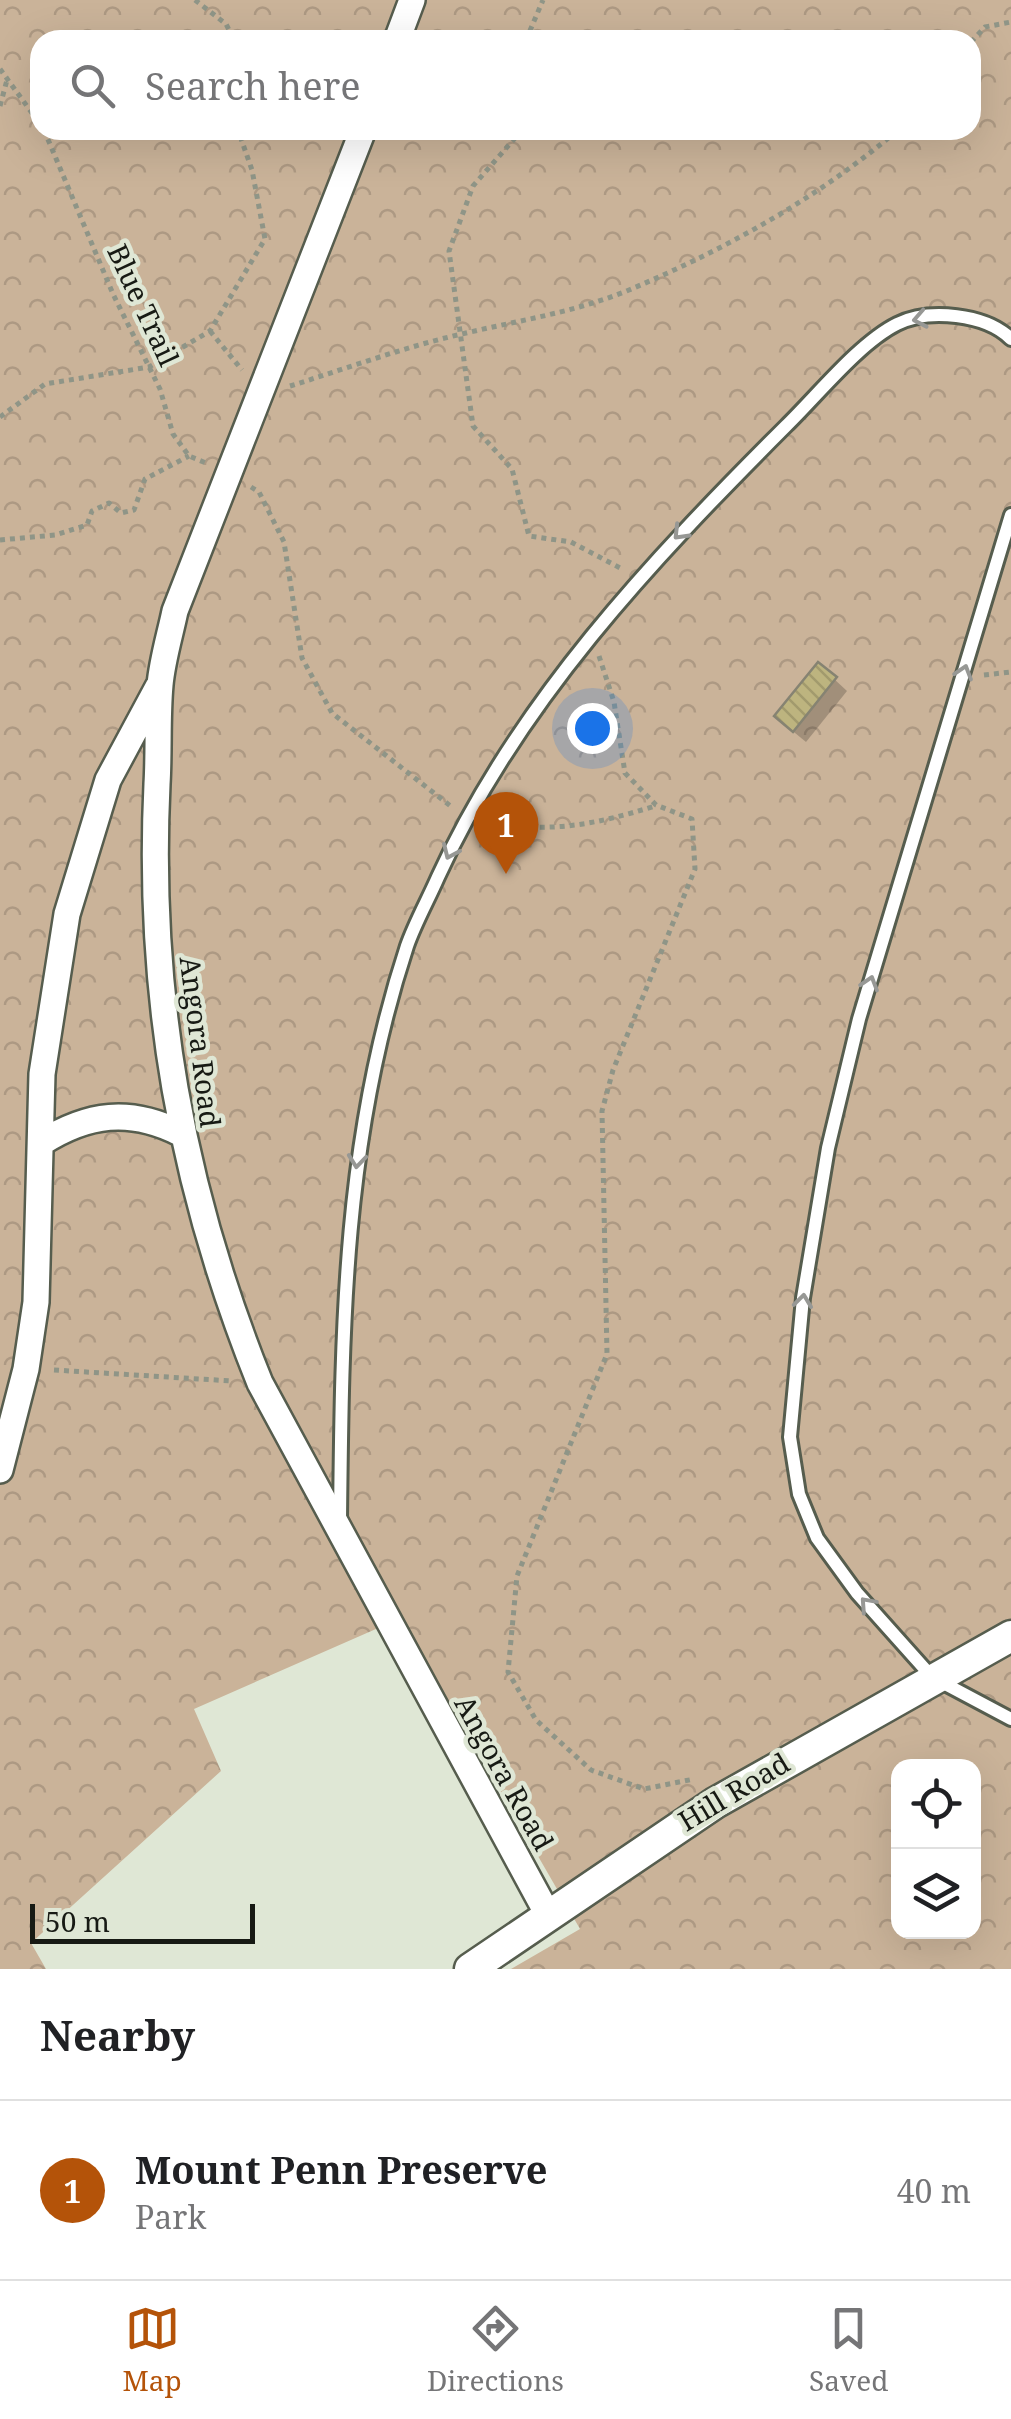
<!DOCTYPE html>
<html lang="en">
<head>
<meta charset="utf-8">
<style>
  body { margin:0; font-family:"Noto Serif",serif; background:#f6f6f6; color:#202124 }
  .controls { position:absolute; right:30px; bottom:30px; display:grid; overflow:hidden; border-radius:20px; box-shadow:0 10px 40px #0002 }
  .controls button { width:90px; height:90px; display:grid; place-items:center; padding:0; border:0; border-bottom:2px solid #e0e0e0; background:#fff; color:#202124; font:50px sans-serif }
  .scale { position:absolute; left:30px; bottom:25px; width:225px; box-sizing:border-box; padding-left:10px; border:5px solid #171a14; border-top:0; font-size:28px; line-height:35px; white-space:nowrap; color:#171a14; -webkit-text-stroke:8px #dfe7d5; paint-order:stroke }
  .you { position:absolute; left:592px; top:728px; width:35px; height:35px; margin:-25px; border:8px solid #fff; border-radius:50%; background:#1a73e8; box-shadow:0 0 0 15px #1a73e833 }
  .badge { display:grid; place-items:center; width:65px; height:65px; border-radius:50%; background:#b45309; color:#fff; font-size:32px; font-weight:700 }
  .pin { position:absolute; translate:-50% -82px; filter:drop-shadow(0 2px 5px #0008) }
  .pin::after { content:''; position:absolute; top:52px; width:35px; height:30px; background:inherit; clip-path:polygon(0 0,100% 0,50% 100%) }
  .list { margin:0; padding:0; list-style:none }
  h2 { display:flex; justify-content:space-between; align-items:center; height:130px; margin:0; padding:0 40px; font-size:42px }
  h2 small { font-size:32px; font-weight:400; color:#757577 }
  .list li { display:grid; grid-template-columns:65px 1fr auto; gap:30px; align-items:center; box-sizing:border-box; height:180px; padding:0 40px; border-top:2px solid #e0e0e0 }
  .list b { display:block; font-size:38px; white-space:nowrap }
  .list p { margin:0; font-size:32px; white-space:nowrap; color:#757577 }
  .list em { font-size:32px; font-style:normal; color:#757577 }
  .icon { flex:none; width:55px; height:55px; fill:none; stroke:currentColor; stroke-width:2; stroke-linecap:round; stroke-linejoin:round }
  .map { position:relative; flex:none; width:1011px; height:1969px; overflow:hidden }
  .search { position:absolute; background:#fff; box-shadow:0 10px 40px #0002; left:30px; right:30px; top:30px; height:110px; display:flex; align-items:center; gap:25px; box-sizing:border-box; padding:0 35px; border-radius:30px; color:#757577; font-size:38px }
  .sheet { height:310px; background:#fff }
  nav { display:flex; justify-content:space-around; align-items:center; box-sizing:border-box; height:140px; border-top:2px solid #e0e0e0; background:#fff; font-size:28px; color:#757577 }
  nav a { display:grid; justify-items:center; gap:5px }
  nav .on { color:#b45309 }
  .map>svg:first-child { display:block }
  .park { fill:url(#park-crowns); fill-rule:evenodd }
  .shadow { fill:#0003 }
  .building { fill:url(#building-back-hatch); stroke:#868372; stroke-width:2.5 }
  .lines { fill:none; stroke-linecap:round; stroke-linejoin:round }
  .service-casing { stroke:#565d4e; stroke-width:18 }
  .minor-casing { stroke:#565d4e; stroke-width:30 }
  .tertiary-casing { stroke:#565d4e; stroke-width:35 }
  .path { stroke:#8f9587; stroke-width:5; stroke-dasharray:5 5; stroke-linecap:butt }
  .service { stroke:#fff; stroke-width:12 }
  .minor { stroke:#fff; stroke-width:25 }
  .tertiary { stroke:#fff; stroke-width:30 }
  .oneway { stroke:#979895 }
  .labels { text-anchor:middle; stroke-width:9; stroke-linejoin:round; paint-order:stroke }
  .street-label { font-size:28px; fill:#171a14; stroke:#dfe7d5 }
</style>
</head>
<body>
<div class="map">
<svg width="1011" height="1969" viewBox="0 0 1011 1969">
  <defs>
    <pattern id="park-crowns" width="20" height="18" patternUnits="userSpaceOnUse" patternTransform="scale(2.5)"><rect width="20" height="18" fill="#cab399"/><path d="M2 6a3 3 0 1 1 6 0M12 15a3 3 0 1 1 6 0" fill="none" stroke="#ad9983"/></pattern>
    <pattern id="building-back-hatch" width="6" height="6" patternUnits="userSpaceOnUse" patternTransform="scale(2.5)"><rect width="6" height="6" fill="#bdb47f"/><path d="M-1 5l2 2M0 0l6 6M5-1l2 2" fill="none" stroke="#a29a6d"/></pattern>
  </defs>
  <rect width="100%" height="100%" fill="#dfe7d5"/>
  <path class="park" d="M0 0H1011V1969H511L580 1929 401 1618 194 1709 221 1771 31 1943 46 1969H0ZM40 40H971V130H40ZM898 1766H974V1932H898Z"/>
  <path class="shadow" d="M819 665 847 691 806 742 789 728Z"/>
  <path class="building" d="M818 662 837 677 793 732 774 716Z"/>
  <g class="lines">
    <defs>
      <path id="service" d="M1011 515 859 1019 828 1148 803 1298 790 1437 799 1494 817 1538 857 1593 932 1677 1011 1719
        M340 1521C342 1322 344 1137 407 946 415 923 428 900 438 877 518 702 651 561 786 426 817 396 859 343 897 324 929 308 986 314 1011 339"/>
      <path id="minor" d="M397 40 412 0
        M363 130 175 611C170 635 162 661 160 685 157 718 159 751 157 784 147 995 181 1187 260 1383L547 1913
        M41 1143C88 1113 130 1108 180 1133
        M0 1470 26 1369 36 1302 42 1074 67 914 108 780 158 687"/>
      <path id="tertiary" d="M470 1969 715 1803 1011 1636"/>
    </defs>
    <use href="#service" class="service-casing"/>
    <use href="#minor" class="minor-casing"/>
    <use href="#tertiary" class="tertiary-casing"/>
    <path class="path" d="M195 0 226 24 234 40
      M526 40 543 0
      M971 42 985 27 1011 22
      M0 69 40 124
      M0 106 7 80
      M44 130 113 294 160 389 173 434 189 456 206 463
      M522 130 473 186 449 251 473 426 512 469 529 536 571 542 624 570
      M210 331 242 370
      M290 386C348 368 407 346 466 333 521 320 576 312 629 290 726 249 818 198 898 130
      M0 417 45 384 149 367 210 331 265 239 252 170 238 130
      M251 487 259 492 284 542 302 658 332 713 453 808
      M0 540 55 535 87 525 92 511 109 503 121 513 134 510 145 479 189 456
      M599 656 614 702 625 773 656 805 692 819 695 869 613 1070 602 1111 607 1354 517 1576 508 1672 536 1720 591 1770 644 1789 694 1779
      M984 675 1011 672
      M490 822C550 834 597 824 655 806
      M54 1370 232 1381"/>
    <use href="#service" class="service"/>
    <use href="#minor" class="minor"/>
    <use href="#tertiary" class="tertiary"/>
  </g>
  <defs><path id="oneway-chevron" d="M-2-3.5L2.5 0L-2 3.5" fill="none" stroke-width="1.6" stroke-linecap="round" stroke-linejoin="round" transform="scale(2.5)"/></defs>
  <g class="oneway">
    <use href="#oneway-chevron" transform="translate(920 319) rotate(169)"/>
    <use href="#oneway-chevron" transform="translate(680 533) rotate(134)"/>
    <use href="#oneway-chevron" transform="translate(964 672) rotate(-73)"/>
    <use href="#oneway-chevron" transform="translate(450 852) rotate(114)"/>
    <use href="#oneway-chevron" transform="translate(870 983) rotate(-73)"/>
    <use href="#oneway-chevron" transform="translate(357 1161) rotate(96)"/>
    <use href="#oneway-chevron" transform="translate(803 1301) rotate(-83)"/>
    <use href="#oneway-chevron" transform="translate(867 1604) rotate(-132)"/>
  </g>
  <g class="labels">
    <g class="street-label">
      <text transform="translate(143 305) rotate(65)" y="10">Blue Trail</text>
      <text transform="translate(200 1042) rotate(83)" y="10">Angora Road</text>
      <text transform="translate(504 1773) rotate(61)" y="10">Angora Road</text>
      <text transform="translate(734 1792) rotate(-31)" y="10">Hill Road</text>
    </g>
  </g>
</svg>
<div class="controls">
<button><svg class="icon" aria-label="locate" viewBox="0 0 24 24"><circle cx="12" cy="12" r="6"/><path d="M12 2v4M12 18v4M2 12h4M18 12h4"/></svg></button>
<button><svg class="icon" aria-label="layers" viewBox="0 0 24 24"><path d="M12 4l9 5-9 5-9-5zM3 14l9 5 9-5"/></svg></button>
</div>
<div class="scale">50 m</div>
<div class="you"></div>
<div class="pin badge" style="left:506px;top:874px">1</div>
<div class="search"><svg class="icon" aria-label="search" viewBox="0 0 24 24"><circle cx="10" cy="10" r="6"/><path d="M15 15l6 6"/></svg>Search here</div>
</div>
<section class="sheet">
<h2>Nearby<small></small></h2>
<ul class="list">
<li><span class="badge">1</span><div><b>Mount Penn Preserve</b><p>Park</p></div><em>40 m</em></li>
</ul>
</section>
<nav>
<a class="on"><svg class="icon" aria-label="map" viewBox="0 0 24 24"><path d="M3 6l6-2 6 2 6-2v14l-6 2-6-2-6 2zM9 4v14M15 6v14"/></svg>Map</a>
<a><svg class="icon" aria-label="directions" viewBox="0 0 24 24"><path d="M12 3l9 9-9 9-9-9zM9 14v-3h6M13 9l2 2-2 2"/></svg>Directions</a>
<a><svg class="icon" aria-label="saved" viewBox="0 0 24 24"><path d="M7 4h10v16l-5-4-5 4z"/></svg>Saved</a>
</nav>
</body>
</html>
